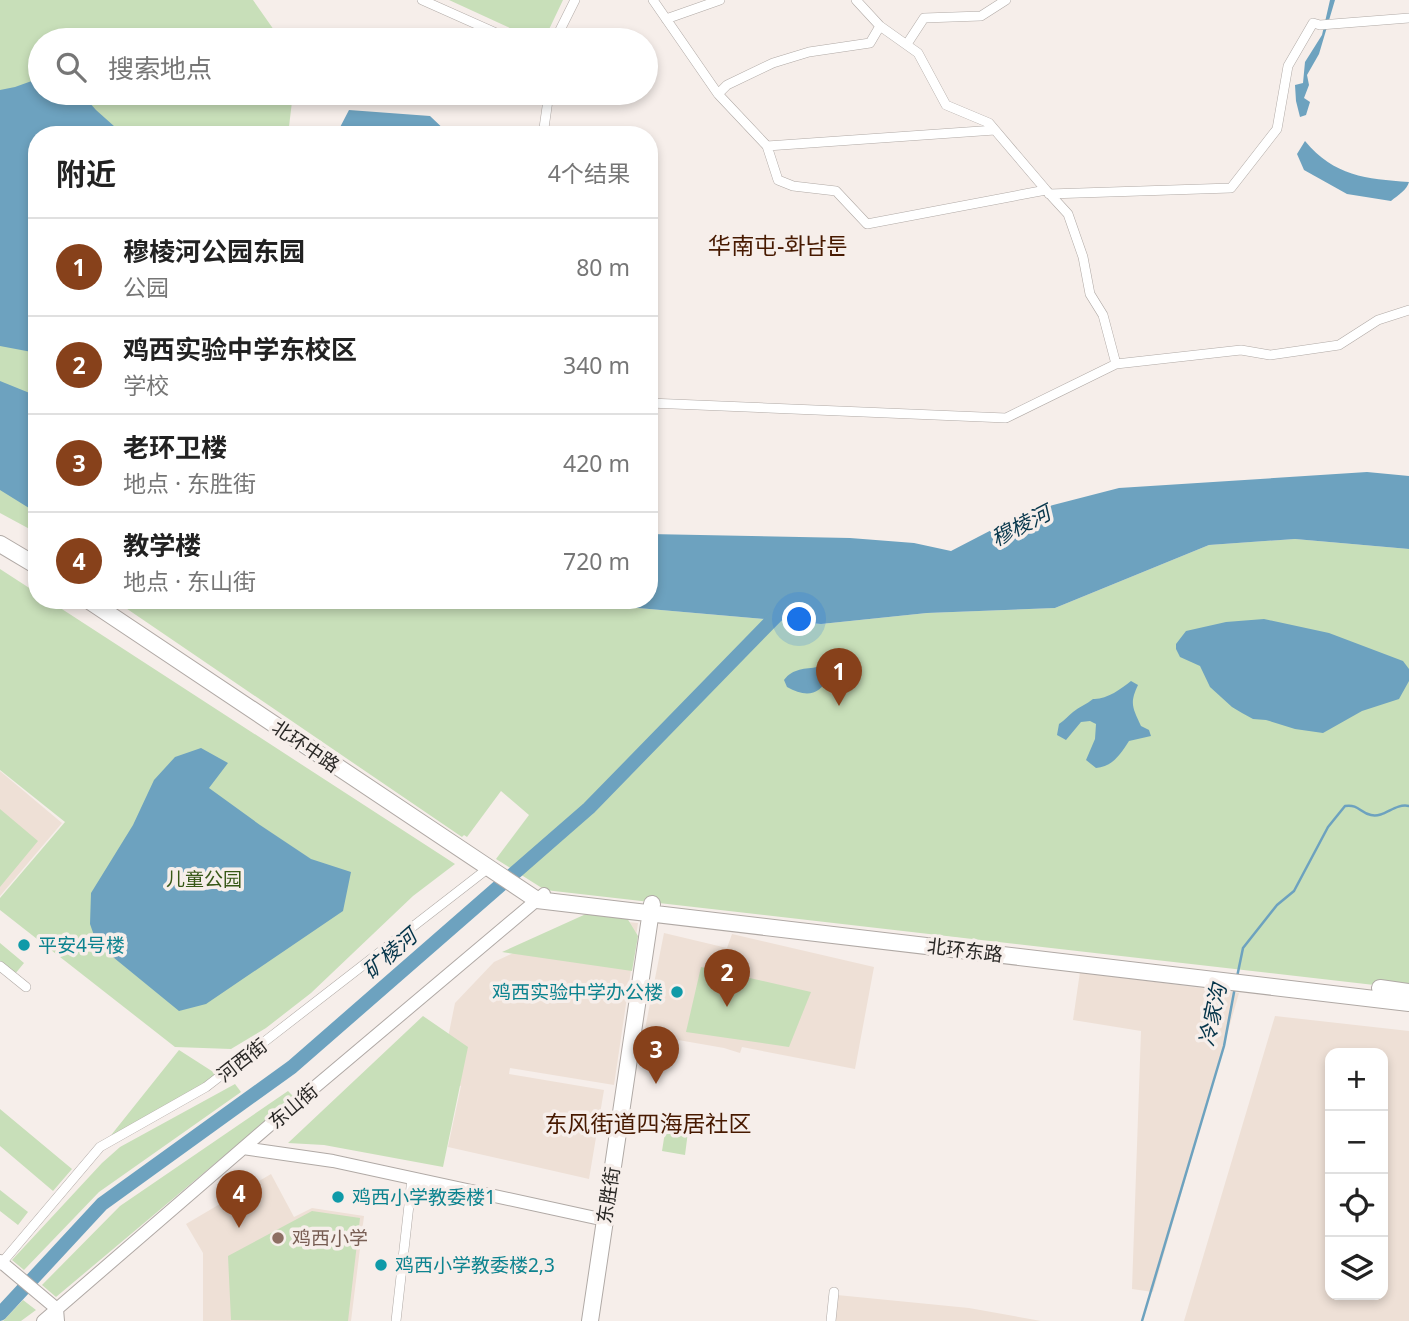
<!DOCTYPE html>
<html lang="zh">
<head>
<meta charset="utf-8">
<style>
  body { margin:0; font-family:"Noto Sans","Noto Sans SC","Noto Sans KR",sans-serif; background:#f2f2f2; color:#222 }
  .controls { position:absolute; right:21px; bottom:21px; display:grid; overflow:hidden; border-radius:14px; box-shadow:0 4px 10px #0003 }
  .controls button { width:63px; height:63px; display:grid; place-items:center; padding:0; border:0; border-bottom:2px solid #e0e0e0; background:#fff; color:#222; font:35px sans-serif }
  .you { position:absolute; left:800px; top:620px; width:24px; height:24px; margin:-18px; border:5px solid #fff; border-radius:50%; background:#1a73e8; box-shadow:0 0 0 10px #1a73e833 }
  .badge { display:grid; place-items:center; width:46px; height:46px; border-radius:50%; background:#87411b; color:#fff; font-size:23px; font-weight:700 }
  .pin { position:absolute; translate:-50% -58px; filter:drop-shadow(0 2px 4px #0008) }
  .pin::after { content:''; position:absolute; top:37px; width:24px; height:21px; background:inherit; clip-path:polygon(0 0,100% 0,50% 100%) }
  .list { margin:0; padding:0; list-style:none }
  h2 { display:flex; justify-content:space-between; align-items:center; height:91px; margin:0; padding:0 28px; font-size:30px }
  h2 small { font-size:23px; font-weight:400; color:#767676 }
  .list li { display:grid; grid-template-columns:46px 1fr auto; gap:21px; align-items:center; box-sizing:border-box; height:98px; padding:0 28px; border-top:2px solid #e0e0e0 }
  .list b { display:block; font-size:26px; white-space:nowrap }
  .list p { margin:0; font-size:23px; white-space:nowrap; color:#767676 }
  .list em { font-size:23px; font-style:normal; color:#767676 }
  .icon { flex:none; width:38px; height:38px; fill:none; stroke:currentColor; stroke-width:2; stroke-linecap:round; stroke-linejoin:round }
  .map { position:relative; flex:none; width:1409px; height:1321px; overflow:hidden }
  .search { position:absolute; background:#fff; box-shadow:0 4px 10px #0003; left:28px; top:28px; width:630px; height:77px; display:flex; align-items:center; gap:18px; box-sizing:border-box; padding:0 24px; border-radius:38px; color:#767676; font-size:26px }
  .panel { position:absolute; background:#fff; box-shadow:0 4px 10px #0003; left:28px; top:126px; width:630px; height:483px; border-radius:28px }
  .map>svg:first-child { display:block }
  .built { fill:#eee0d6; fill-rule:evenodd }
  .green { fill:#c8dfb9 }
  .water { fill:#6da2bf }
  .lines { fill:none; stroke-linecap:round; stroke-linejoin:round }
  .stream { stroke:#6da2bf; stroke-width:2.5 }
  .river { stroke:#6da2bf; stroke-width:14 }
  .street-casing { stroke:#b0a9a5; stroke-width:10 }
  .secondary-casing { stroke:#b0a9a5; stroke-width:14 }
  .highway-casing { stroke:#b0a9a5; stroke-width:18 }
  .street { stroke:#fff; stroke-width:9 }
  .secondary { stroke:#fff; stroke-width:12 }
  .highway { stroke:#fff; stroke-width:16 }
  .culture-dot { fill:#0f9aa8; stroke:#f6eeea; stroke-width:2.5 }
  .education-dot { fill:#8d6e63; stroke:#f6eeea; stroke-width:2.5 }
  .labels { text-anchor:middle; stroke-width:7; stroke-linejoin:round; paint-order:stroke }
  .street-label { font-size:19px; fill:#2a2826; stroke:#f6eeea }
  .park-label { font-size:19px; fill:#375817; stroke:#f6eeea }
  .culture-label { font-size:19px; fill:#0d838f; stroke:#f6eeea; text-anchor:start }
  .education-label { font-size:19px; fill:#785e54; stroke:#f6eeea; text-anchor:start }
  .water-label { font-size:21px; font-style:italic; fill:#05354a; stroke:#f6eeea }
  .quarter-label { font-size:23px; fill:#471900; stroke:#f6eeea }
</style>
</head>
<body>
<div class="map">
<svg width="1409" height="1321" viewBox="0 0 1409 1321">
  <rect width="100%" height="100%" fill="#f6eeea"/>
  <path class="built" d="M0 771 62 823 0 896Z
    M587 918 638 923 614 1085 510 1068 509 1074 604 1090 589 1179 448 1147 461 1086 439 1082 455 1003 494 962Z
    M664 933 727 948 732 934 874 967 855 1069 742 1047 740 1053 724 1048 644 1034Z
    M1080 972 1239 993 1153 1292 1132 1289 1141 1031 1073 1020Z
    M1275 1016 1409 1031V1321H1184ZM1330 1053H1383V1295H1330Z
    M271 1174 294 1217 312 1208 364 1216 351 1321H203V1253L186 1224Z
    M837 1295 969 1308 1041 1321H834Z"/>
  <path class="green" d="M0 0H253L281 40H40V93H293L288 135H37V533L0 513Z
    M449 0H563L544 40H536Z
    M1295 539 1409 549V989L545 890 496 859 529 815 501 791 467 837 464 835 462 837 114 600H546L821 624 927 613 1055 608 1209 545Z
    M0 569 37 593V600H48L455 864 413 896 311 993 266 1028 231 1049 175 1047 0 910V898L65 822 0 770Z
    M0 809 38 841 0 887Z
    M586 914 627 918 638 936 632 971 502 952Z
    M0 943 24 963 15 974 0 962Z
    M701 967 811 992 789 1047 686 1032Z
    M423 1016 468 1047 443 1167 324 1145 288 1143Z
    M179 1050 218 1075 203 1087 108 1139Z
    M235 1084 241 1092 99 1192 24 1270 12 1260 102 1163 120 1147Z
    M288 1091 294 1097 56 1297 42 1285 120 1206Z
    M0 1109 72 1169 53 1191 0 1146Z
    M668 1113 690 1116 685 1155 662 1151Z
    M0 1190 28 1212 18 1225 0 1211Z
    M312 1211 360 1218 348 1321 231 1320 228 1256Z
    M23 1300 36 1310 21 1321H3Z"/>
  <path class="water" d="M1330 0H1335L1319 54 1307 75 1309 85 1304 98 1310 102 1306 115 1300 117 1296 101 1295 85 1303 83 1305 62 1322 35Z
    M40 78V93H81L96 110 124 135H37V353L0 346V90L15 87Z
    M349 110 430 116 450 135H336Z
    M1305 141C1334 176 1366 179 1409 182 1407 190 1398 195 1391 201L1347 194 1304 170 1297 154Z
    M0 381 37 396V513L0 490Z
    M1367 472 1409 476V549L1295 539 1209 545 1055 608 927 613 821 624 546 600H649V534L850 538 914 543 951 551 1026 512 1119 488Z
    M1264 619 1329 633 1403 661 1409 669V681L1399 699 1362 711 1323 733 1295 729 1266 720 1253 719 1242 713 1232 707 1210 687 1200 666 1180 657 1176 649V644L1186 631 1226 622Z
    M818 667 825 670 829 676C819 697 805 697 787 687L784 680C793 668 805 669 818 667Z
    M1131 681 1138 685C1129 704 1133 708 1141 726L1149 730 1151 736 1129 741C1120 755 1112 767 1096 768L1086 760 1095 739 1096 724 1090 721 1081 722 1066 740 1057 735 1059 724C1065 720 1068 716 1073 712 1079 707 1087 704 1093 699 1106 700 1121 689 1131 681Z
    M201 748 228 763 209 788 260 825 311 859 351 872 343 911 206 1004 179 1011 97 944 90 924 91 893 133 825 154 780 175 757Z"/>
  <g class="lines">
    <path class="stream" d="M1237 977 1243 948 1277 905 1294 891 1328 827 1345 806C1359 804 1360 813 1371 815 1385 818 1394 803 1409 806
      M1142 1321 1224 1046 1235 987"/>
    <path class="river" d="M0 1314 102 1204 292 1067 589 808 785 607"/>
    <defs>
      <path id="street" d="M422 0 512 40
        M653 0 718 94 767 146 778 180 793 186 836 191 867 224 1046 190 1068 214 1083 257 1090 294 1103 315 1116 364 1241 350 1270 355 1339 345 1378 320 1409 310
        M856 0 880 26 918 53 946 105 989 123 1046 190
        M666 19 720 0
        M555 40 575 0
        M907 44 924 18 981 16 1006 0
        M718 94 727 85 773 63 809 52 870 43 880 26
        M543 135 549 93
        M767 146 995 130
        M1049 194 1231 188 1277 129 1288 66 1313 23 1320 25 1409 18
        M649 403 1006 418 1116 364
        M0 966 26 987
        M0 1265 100 1147 206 1087 491 866
        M396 1321 412 1178
        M831 1321 834 1292"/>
      <path id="secondary" d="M243 1148 333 1161 605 1220
        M0 1261 57 1309 58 1321
        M43 1321 271 1124 544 894"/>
      <path id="highway" d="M0 544 37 566
        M88 600 537 900 1409 1003
        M1380 988 1409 992
        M590 1321 652 904"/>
    </defs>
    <use href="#street" class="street-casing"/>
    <use href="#secondary" class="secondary-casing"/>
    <use href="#highway" class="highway-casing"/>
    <use href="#street" class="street"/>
    <use href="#secondary" class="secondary"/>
    <use href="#highway" class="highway"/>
  </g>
  <g class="culture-dot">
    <circle cx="24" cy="945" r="7"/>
    <circle cx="677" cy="992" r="7"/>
    <circle cx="338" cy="1197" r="7"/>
    <circle cx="381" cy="1265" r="7"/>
  </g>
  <circle class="education-dot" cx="278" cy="1238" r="7"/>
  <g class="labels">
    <g class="street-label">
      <text transform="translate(306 746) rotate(34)" y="7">北环中路</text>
      <text transform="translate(965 950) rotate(7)" y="7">北环东路</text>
      <text transform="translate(242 1060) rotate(-38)" y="7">河西街</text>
      <text transform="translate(293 1106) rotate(-40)" y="7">东山街</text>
      <text transform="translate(608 1195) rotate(-81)" y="7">东胜街</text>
    </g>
    <g class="park-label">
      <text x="204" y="886">儿童公园</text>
    </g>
    <g class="culture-label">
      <text x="38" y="952">平安4号楼</text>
      <text x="663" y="999" text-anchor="end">鸡西实验中学办公楼</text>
      <text x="352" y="1204">鸡西小学教委楼1</text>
      <text x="395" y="1272">鸡西小学教委楼2,3</text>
    </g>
    <g class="education-label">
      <text x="292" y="1245">鸡西小学</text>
    </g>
    <g class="water-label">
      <text transform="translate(1021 526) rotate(-27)" y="7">穆棱河</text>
      <text transform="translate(390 954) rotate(-41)" y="7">矿棱河</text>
      <text transform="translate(1213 1015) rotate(-78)" y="7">冷家沟</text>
    </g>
    <g class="quarter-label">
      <text x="778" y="254">华南屯-화남툰</text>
      <text x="648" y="1132">东风街道四海居社区</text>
    </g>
  </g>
</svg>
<div class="controls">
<button>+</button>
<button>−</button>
<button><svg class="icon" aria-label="locate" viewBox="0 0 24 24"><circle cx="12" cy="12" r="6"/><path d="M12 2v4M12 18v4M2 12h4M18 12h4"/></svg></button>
<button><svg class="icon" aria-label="layers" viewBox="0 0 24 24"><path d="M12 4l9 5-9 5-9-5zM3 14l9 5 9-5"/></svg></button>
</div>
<div class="you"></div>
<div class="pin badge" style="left:839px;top:706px">1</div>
<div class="pin badge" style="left:727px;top:1007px">2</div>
<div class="pin badge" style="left:656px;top:1084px">3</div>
<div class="pin badge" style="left:239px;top:1228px">4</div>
<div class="search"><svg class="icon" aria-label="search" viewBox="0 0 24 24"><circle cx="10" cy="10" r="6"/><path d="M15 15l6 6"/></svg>搜索地点</div>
<section class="panel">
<h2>附近<small>4个结果</small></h2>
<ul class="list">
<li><span class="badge">1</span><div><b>穆棱河公园东园</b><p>公园</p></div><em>80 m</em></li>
<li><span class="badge">2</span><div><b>鸡西实验中学东校区</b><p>学校</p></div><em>340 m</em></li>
<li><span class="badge">3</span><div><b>老环卫楼</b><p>地点 · 东胜街</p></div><em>420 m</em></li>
<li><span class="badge">4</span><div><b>教学楼</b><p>地点 · 东山街</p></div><em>720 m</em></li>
</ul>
</section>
</div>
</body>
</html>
